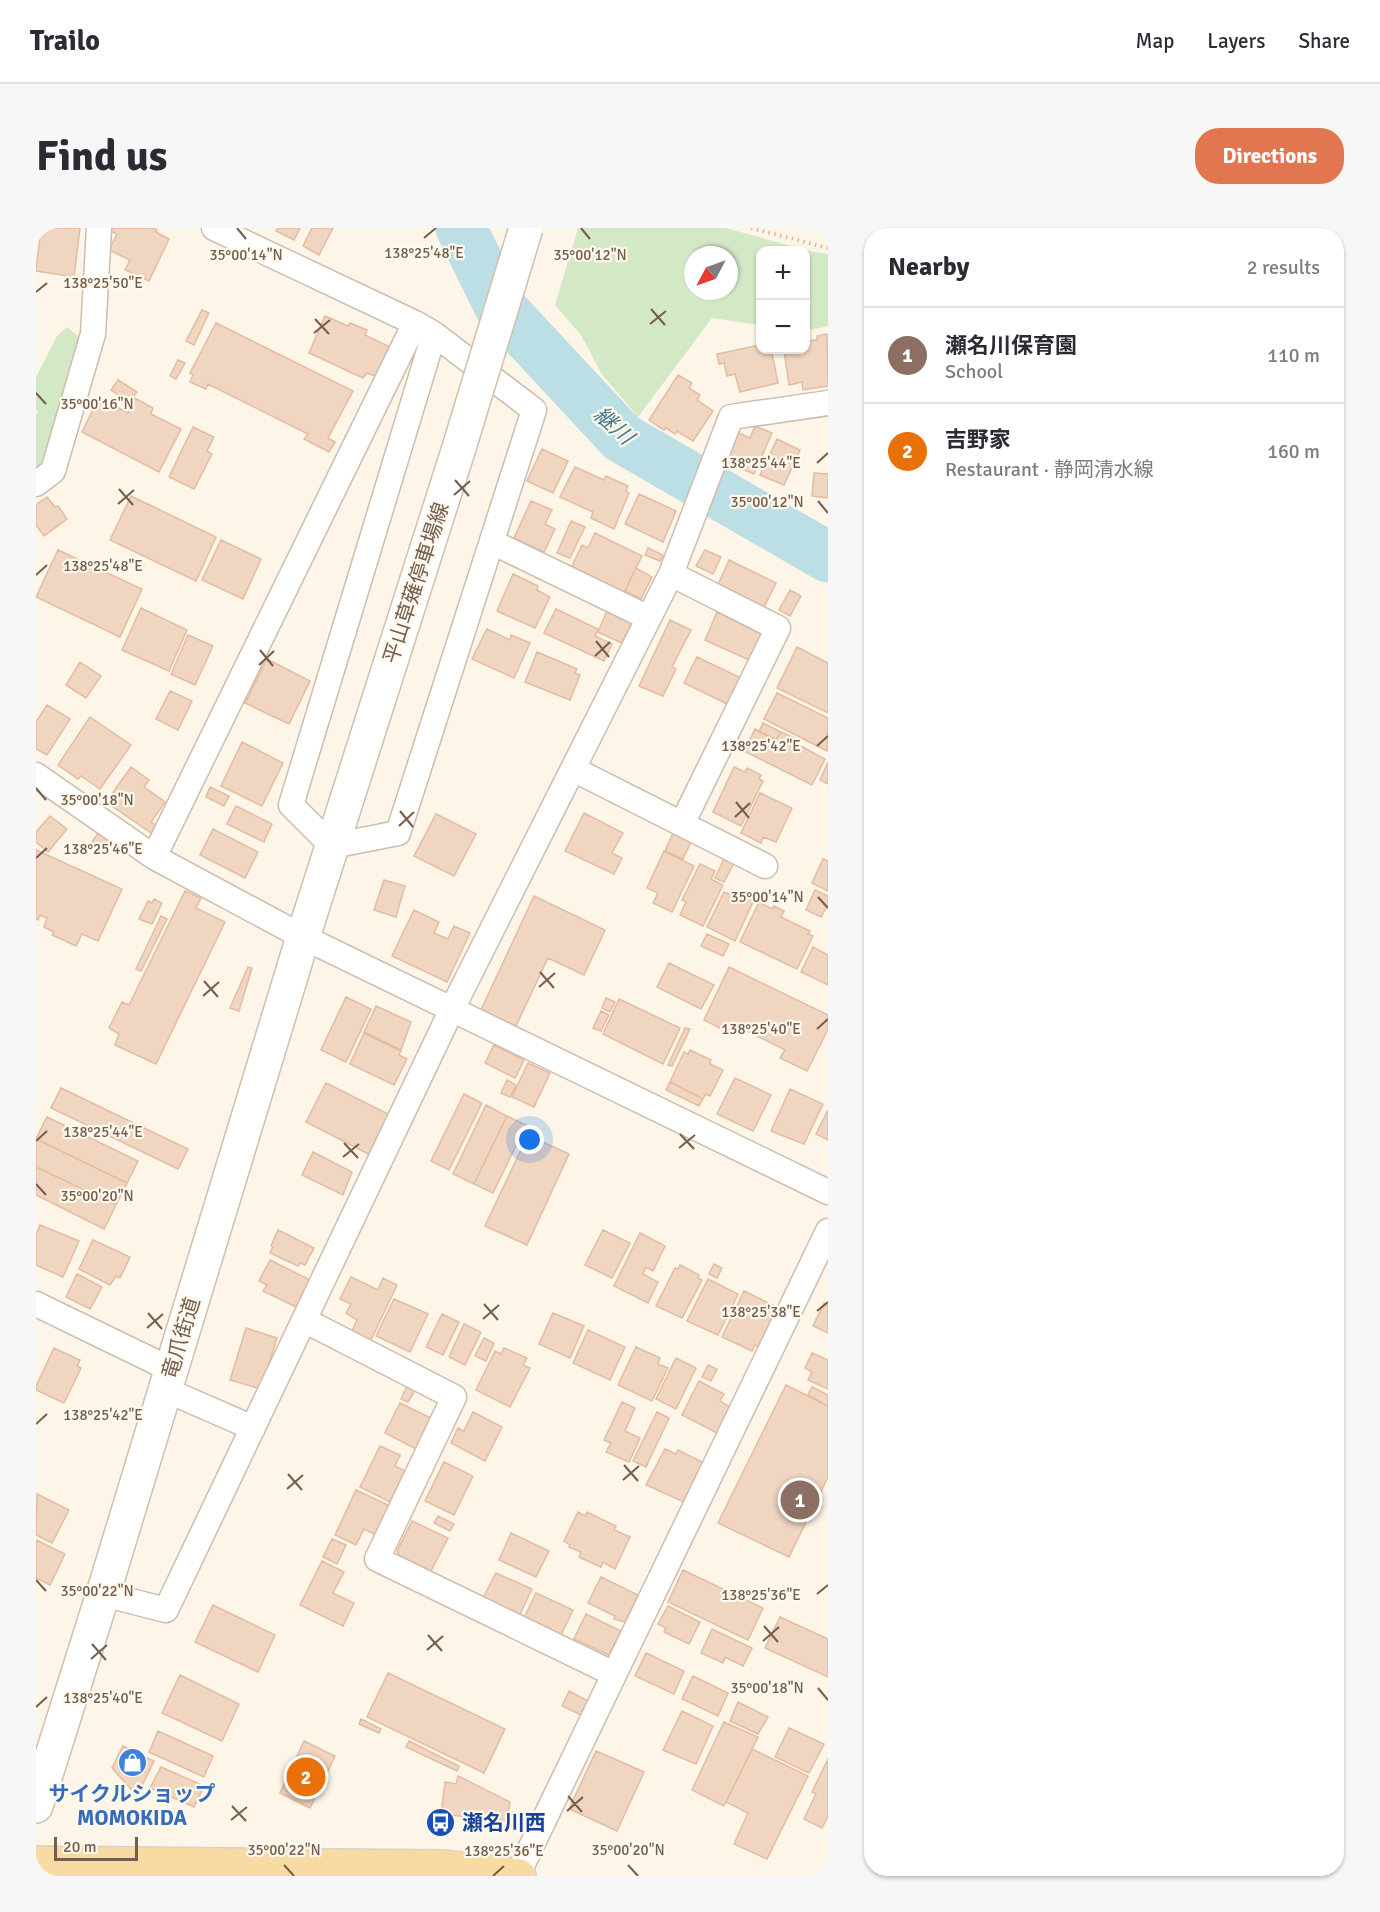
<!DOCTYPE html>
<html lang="en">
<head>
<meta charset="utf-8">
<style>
  body { margin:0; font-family:Signika,"Noto Sans JP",sans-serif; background:#f7f7f7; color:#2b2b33 }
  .controls { position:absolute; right:18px; top:18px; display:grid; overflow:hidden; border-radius:12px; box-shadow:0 2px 4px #0004 }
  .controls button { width:54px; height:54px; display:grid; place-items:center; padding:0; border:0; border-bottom:2px solid #e1e1e2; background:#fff; color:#2b2b33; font:30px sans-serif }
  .compass { position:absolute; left:648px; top:18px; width:54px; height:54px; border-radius:50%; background:#fff; box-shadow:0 2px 4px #0004; rotate:229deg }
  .scale { position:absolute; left:18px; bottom:15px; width:84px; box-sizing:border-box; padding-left:6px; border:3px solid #755c4c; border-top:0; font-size:16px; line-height:21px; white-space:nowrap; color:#755c4c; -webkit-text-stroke:4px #fef9ee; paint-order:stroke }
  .you { position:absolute; left:494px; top:912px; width:21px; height:21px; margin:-15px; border:4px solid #fff; border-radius:50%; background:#1a73e8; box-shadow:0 0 0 9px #1a73e833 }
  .badge { display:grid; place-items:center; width:39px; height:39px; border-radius:50%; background:#e27651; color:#fff; font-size:20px; font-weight:700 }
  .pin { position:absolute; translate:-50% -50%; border:3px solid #fff; box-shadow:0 2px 6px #0006 }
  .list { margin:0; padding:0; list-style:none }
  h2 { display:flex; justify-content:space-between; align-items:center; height:78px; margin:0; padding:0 24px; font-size:26px }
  h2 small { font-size:20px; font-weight:400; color:#7c7c81 }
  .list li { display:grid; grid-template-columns:39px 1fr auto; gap:18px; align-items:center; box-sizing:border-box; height:96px; padding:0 24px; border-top:2px solid #e1e1e2 }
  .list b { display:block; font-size:22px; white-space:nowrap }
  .list p { margin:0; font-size:20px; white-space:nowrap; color:#7c7c81 }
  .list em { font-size:20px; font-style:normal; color:#7c7c81 }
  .map { position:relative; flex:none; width:792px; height:1648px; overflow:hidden; border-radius:24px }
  header { display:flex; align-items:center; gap:36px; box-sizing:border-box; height:84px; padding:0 30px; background:#fff; border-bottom:2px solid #e1e1e2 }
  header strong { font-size:28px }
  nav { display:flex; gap:33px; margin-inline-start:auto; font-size:21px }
  .intro { display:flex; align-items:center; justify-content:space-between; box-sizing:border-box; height:144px; padding:0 36px }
  h1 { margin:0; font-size:42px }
  .button { padding:15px 27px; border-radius:24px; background:#e27651; color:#fff; font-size:21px; font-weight:700 }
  main { display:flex; gap:36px; padding:0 36px }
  aside { flex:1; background:#fff; border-radius:24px; box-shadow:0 2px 4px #0004 }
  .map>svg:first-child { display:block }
  .green { fill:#d3e9c6; fill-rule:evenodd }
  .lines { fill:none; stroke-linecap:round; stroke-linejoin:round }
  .river { stroke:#bcdee5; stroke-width:51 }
  .building { fill:#f0d5c0; stroke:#e3bca1; stroke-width:1.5 }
  .street-casing { stroke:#cebdae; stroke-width:27 }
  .secondary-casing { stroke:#d2bfae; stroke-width:36 }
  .primary-casing { stroke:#d8d1cd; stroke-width:36 }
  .path { stroke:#d6b8a3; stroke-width:4; stroke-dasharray:1.5 4.5; stroke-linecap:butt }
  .street { stroke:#fff; stroke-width:24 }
  .secondary { stroke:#fff; stroke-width:33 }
  .primary { stroke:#f8dba2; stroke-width:33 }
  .secondary-bridge-casing { stroke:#d2bfae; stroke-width:36; stroke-linecap:butt }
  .secondary-bridge { stroke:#fff; stroke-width:33 }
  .ticks { fill:none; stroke:#755c4c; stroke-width:2 }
  .labels { text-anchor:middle; stroke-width:4.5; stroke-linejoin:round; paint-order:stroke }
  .street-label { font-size:21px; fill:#755c4c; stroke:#fef9ee }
  .shop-label { font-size:21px; font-weight:bold; fill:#366cbe; stroke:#fef9ee }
  .transit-label { font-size:21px; font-weight:bold; fill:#164399; stroke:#fef9ee; text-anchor:start }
  .water-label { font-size:22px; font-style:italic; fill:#477a88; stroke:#fef9ee }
  .ticks-label { font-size:15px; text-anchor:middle; fill:#755c4c; stroke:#fef9ee; stroke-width:4.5; stroke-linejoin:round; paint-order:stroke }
</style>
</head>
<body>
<header>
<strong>Trailo</strong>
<nav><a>Map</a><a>Layers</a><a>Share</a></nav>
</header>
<div class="intro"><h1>Find us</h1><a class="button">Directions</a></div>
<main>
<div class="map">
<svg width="792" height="1648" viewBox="0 0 792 1648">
  <rect width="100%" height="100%" fill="#fcf5e8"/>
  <path class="green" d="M542 0H690L773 23 792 26V98L770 103V22H724V97L676 90 602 189 565 145 545 107 519 77ZM657 27H693V63H657Z
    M31 99 43 109 36 152 8 238 0 244V187L2 184 0 182V149L21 108Z"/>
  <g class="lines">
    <path class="river" d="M425 0 464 79 586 210 792 329"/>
  </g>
  <path class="building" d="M5 0H44L38 49 0 43Z
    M76 0H117L121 2 120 4 133 11 113 53 89 42 94 32 73 22 81 6 74 3Z
    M242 0H264L258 12 240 3Z
    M276 0H297L283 27 267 18Z
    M166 82 173 85 158 117 150 113Z
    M289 88 312 98 314 95 331 102 329 107 356 120 342 149 331 145 327 150 273 125Z
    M180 95 317 163 292 210 299 214 293 224 268 211 272 206 172 156 170 161 154 154 157 147 154 145Z
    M791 106 792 158 767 162 766 154 753 157 748 122H770V113L781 112V108Z
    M724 117V122H728L729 126 736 125 742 155 704 164 699 146 691 148 688 135 683 136 681 126Z
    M142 132 149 135 140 151 134 148Z
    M642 147 656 155 653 160 664 167 661 172 677 183 657 213 641 203 639 206 630 200 628 202 613 192Z
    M82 152 101 164 93 174 75 162Z
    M63 170 92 185 99 170 117 180 115 186 145 201 123 244 46 204Z
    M719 198 736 205 718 246 688 233 701 204 714 210Z
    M157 199 178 209 171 223 176 226 158 261 133 249Z
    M741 211 764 222 748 257 724 247Z
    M506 221 532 233 517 265 491 253Z
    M539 239 568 252 570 248 592 258 590 263 593 265 578 301 555 290 557 284 524 269Z
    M778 245 792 246V270L776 268Z
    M603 266 640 283 627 314 589 296Z
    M95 268 180 309 160 353 74 312Z
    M11 269 19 279 22 278 31 291 8 308 0 297V277Z
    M495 273 516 282 509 296 519 301 508 324 478 310Z
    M535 293 549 299 534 330 521 325Z
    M559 305 606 328 587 366 535 340 546 317 552 320Z
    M185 312 225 331 207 371 166 352Z
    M612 320 627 327 624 333 609 327Z
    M22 322 106 361 84 409 0 369Z
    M669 322 685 329 677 346 660 338Z
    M693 332 740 355 727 381 681 359Z
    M600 340 616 349 605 371 589 363Z
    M477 346 502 358 501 362 514 369 499 400 461 383Z
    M754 362 765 368 754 388 743 382Z
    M105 380 151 402 133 443 86 422Z
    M520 381 562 401 559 408 576 416 568 433 508 405Z
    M571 383 596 394 586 415 562 404Z
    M681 384 725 406 713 432 669 412Z
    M634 392 655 402 636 439 640 441 627 468 603 458Z
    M451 401 474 412 475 407 494 415 478 450 436 431Z
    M152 407 177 418 159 457 135 446Z
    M761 419 792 435V485L741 460Z
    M501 424 541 441 539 445 544 447 534 472 489 454Z
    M661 429 705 450 693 477 648 455Z
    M231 431 274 453 253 496 209 475Z
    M44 434 65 448 50 470 30 457Z
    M134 463 156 473 142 502 120 491Z
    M741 465 792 490 791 523 728 491Z
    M11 477 34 491 11 527 0 521V494Z
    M54 489 95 517 64 561 45 548 42 551 22 537Z
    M727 495 745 504 740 512 723 504Z
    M719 501 740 512 745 504 763 512 761 516 789 531 776 557 708 523Z
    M206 514 247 535 226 578 185 558Z
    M792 534V556L784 552Z
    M95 539 113 552 108 559 129 574 115 594 123 600 118 607 70 574Z
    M698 539 709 544 711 540 725 547 723 551 727 553 705 598 677 584Z
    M174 559 193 568 188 578 170 569Z
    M724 565 756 580 740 614 727 609 725 615 705 605Z
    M200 578 236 596 228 614 191 596Z
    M548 585 587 605 576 625 586 630 578 646 529 623Z
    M400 586 440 606 418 648 378 628Z
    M14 588 31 601 12 624 0 614V604Z
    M177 601 222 624 209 650 164 627Z
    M64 602 78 612 70 624 56 614Z
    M637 605 655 614 647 631 629 623Z
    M0 622 86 661 62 713 46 706 40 718 16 707 18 704 8 699 11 690 4 687 2 692 0 691Z
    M628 623 658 638 636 684 617 675 622 665 611 660Z
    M688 631 698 635 688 654 679 650Z
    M787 631 792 633V663L776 655Z
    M664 636 679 643 675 651 687 657 667 698 644 687 650 674 646 672Z
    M348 652 369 658 360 689 338 682Z
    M695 662 718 672 699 713 671 699 688 664 693 666Z
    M779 662 792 668V676L785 689 770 682Z
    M149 663 165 670 160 680 189 694 120 836 79 817 83 806 73 800 86 774 93 777Z
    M498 668 569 702 548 747 512 730 480 798 445 782Z
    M118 671 126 675 116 696 103 691 112 673 116 675Z
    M723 674 736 681 738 678 748 683 745 689 774 703 772 706 777 708 761 741 704 714Z
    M378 682 403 694 398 705 412 711 418 698 434 705 411 754 356 728Z
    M125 688 131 691 105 743 100 741Z
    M671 706 693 716 687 728 665 718Z
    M777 719 792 727V757L765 744Z
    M633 735 678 757 665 781 621 759Z
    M212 739 216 740 203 783 194 780Z
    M693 739 792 787V801L771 843 744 830 749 822 697 796 692 804 668 792Z
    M310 769 335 781 310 834 285 822Z
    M570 770 579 774 574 784 566 780Z
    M583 771 644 800 627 836 567 806Z
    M340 778 375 794 365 822 328 804Z
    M565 783 573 787 565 803 557 800Z
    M649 800 654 801 636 838 632 837Z
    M328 805 365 823 363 827 371 831 358 857 314 836Z
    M458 817 488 832 479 850 449 835Z
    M654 822 675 832 674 836 687 842 674 868 670 866 667 871 634 854 648 824 652 826Z
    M492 835 514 845 498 879 476 869Z
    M699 850 735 867 717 903 681 886Z
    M471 852 480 857 474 869 465 865Z
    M634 854 667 871 663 878 630 862Z
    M290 855 354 887 334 927 270 894Z
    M25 860 152 921 142 941 15 880Z
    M754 861 787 876 768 916 735 903Z
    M428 866 446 875 413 942 395 933Z
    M450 877 471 888 438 956 417 946Z
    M792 882V912L780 906Z
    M471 888 490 897 457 965 438 956Z
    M11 889 102 933 91 955 0 911Z
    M492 907 533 926 491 1017 449 998Z
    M0 911 91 955 80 977 0 939Z
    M277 924 316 944 307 967 266 947Z
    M0 939 80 977 68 1001 0 967Z
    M4 997 43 1013 27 1049 0 1037V1007Z
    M242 1002 278 1020 269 1037 264 1035 262 1038 234 1025 237 1019 235 1018Z
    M567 1002 594 1015 576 1050 549 1037Z
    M604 1005 629 1018 617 1043 610 1039 607 1046 622 1054 612 1075 578 1058Z
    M57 1012 94 1029 84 1050 80 1048 74 1057 43 1041Z
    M234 1032 276 1053 262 1080 227 1063 231 1057 223 1053Z
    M678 1036 686 1040 681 1050 673 1046Z
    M644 1037 663 1047 662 1050 666 1052 646 1090 620 1078 639 1040 642 1041Z
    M41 1046 66 1059 54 1081 30 1069Z
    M315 1049 342 1062 347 1050 361 1057 335 1112 316 1103 321 1092 310 1085 315 1076 304 1071Z
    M672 1051 702 1066 682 1107 651 1093Z
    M708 1063 741 1079 739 1081 743 1083 725 1120 719 1117 716 1123 686 1109Z
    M358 1071 392 1086 374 1124 340 1108Z
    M788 1075 792 1077V1105L777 1098Z
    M517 1085 548 1098 534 1130 503 1116Z
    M406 1086 423 1094 407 1127 390 1119Z
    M428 1096 445 1104 429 1137 413 1129Z
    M210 1100 241 1110 225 1161 194 1152Z
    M552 1102 589 1119 574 1152 537 1135Z
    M448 1110 458 1115 450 1133 439 1128Z
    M600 1119 624 1130 622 1136 632 1140 616 1173 582 1157Z
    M18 1120 44 1132 41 1138 45 1140 28 1175 0 1162V1158Z
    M468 1120 491 1130 487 1137 494 1140 474 1179 440 1162 459 1123 465 1126Z
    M776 1125 792 1132V1161L772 1152 776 1144 769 1140Z
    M640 1130 660 1140 640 1181 620 1171Z
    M672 1137 681 1141 675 1153 666 1149Z
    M663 1153 688 1166 684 1173 694 1179 681 1205 646 1187Z
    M750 1157 792 1178V1249L753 1329 682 1295Z
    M371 1158 379 1162 372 1174 365 1171Z
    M776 1159 792 1167V1178L772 1167Z
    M586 1174 599 1180 589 1203 604 1210 593 1234 570 1224 575 1215 568 1212Z
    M364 1175 397 1191 382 1222 349 1205Z
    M437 1184 466 1199 449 1233 415 1215 422 1200 428 1203Z
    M621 1184 633 1190 610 1239 597 1233Z
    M344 1218 364 1227 359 1238 369 1243 354 1274 324 1259Z
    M629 1221 640 1226 642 1222 668 1235 648 1274 610 1257Z
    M408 1234 437 1248 418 1287 389 1273Z
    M320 1262 354 1278 340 1307 328 1301 320 1317 299 1307Z
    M1 1266 33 1282 16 1315 0 1307Z
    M542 1284 549 1288 551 1284 580 1298 578 1302 594 1309 579 1341 567 1334 565 1339 543 1329 545 1324 533 1319 534 1317 528 1313Z
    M402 1288 418 1296 414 1303 398 1295Z
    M376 1293 412 1310 395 1343 364 1329 361 1323Z
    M475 1305 513 1323 500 1349 463 1332Z
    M296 1311 310 1317 301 1336 287 1329Z
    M0 1312 29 1326 14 1357 0 1350Z
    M286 1333 308 1344 297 1365 318 1375 307 1398 264 1377Z
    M647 1342 727 1380 712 1412 632 1374Z
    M460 1345 496 1361 483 1388 447 1370Z
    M565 1349 602 1367 589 1394 578 1391 579 1388 552 1375Z
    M500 1365 537 1382 525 1407 488 1390Z
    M177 1377 239 1407 222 1444 159 1414Z
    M632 1378 664 1394 653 1416 628 1404 630 1400 622 1396Z
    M550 1386 585 1403 573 1427 538 1411Z
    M744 1389 792 1411V1449L729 1420Z
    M676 1401 716 1420 707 1438 689 1429 687 1435 665 1425Z
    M610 1425 648 1443 638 1466 599 1448Z
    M352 1445 469 1501 448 1545 331 1489Z
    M144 1447 203 1476 186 1513 126 1485Z
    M657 1448 692 1465 682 1488 646 1471Z
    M533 1463 554 1474 547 1488 526 1478Z
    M702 1474 732 1489 722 1506 694 1493Z
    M646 1483 677 1498 660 1536 627 1522Z
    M325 1491 345 1501 343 1505 323 1496Z
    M688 1494 722 1509 688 1578 656 1562Z
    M753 1500 788 1516 773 1545 739 1529Z
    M122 1503 177 1528 168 1549 113 1524Z
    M268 1513 299 1528 274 1580 244 1565Z
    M373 1513 423 1538 421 1543 370 1519Z
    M87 1518 118 1533 101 1568 76 1540Z
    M716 1521 772 1548 731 1631 698 1616 712 1585 690 1574Z
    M560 1523 608 1544 581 1603 533 1581Z
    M792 1531V1588L786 1600 768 1591 780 1566 776 1564Z
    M125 1539 168 1558 158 1579 114 1560Z
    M422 1548 474 1574 471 1593 405 1586 409 1554 420 1556Z"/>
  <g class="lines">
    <defs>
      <path id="street" d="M379 95 398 106 498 182 362 605 296 618 255 577 398 106
        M0 256 17 243 57 106 63 0
        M456 314 613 390
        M635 346 742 400 646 596
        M537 541 729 638
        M0 547 118 629 267 709 792 964
        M118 629 379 95 178 0
        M0 1076 136 1142
        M268 1092 418 1169 341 1331 578 1446
        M130 1162 217 1200
        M67 1366 130 1382 416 781 635 346 695 189 792 175
        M481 1648 792 1003"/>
      <path id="secondary" d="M0 1578 67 1366 267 709 422 223"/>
      <path id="primary" d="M0 1635 408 1639 483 1648"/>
    </defs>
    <use href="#street" class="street-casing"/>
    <use href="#secondary" class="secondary-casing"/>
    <use href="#primary" class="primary-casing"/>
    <path class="path" d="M715 0 792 20"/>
    <use href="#street" class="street"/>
    <use href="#secondary" class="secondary"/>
    <use href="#primary" class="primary"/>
    <defs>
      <path id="secondary-bridge" d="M422 223 490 0"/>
    </defs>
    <use href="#secondary-bridge" class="secondary-bridge-casing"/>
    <use href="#secondary-bridge" class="secondary-bridge"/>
  </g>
  <path class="ticks" d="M201 0 210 11M545 0 554 11M388 10 400 0M0 64 11 55M615 81 629 97M279 91 293 106M614 96 630 83M278 105 294 92M0 165 10 176M781 235 792 225M419 252 433 268M83 261 97 277M418 267 434 253M782 273 792 285M82 276 98 262M0 347 11 337M560 413 573 429M224 422 237 438M559 428 574 414M223 437 238 423M781 518 792 508M0 560 10 572M700 574 713 590M364 583 377 599M699 589 714 575M363 598 378 584M0 630 11 620M782 669 792 680M504 744 518 760M168 753 182 769M503 759 519 745M167 768 183 754M781 801 792 791M644 906 658 921M0 913 11 903M308 915 322 930M643 920 659 907M307 929 323 916M0 956 10 967M448 1076 462 1092M781 1083 792 1074M112 1085 126 1101M447 1091 463 1077M111 1100 127 1086M0 1196 11 1186M588 1237 602 1253M252 1246 266 1262M587 1252 603 1238M251 1261 267 1247M0 1352 10 1363M781 1366 792 1357M728 1398 742 1414M392 1407 406 1423M727 1413 743 1399M56 1416 70 1432M391 1422 407 1408M55 1431 71 1417M782 1460 792 1472M0 1479 11 1469M532 1568 546 1584M196 1578 210 1593M531 1583 547 1569M195 1592 211 1579M248 1637 258 1648M592 1637 602 1648M457 1648 468 1638"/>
  <defs>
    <symbol id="shop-disc" viewBox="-11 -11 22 22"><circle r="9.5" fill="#3f7fe0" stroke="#fef9ee"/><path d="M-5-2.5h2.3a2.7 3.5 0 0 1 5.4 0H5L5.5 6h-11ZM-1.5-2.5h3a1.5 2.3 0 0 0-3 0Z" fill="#fff"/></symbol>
    <symbol id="bus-disc" viewBox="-11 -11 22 22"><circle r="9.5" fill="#1a4fb4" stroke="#fef9ee"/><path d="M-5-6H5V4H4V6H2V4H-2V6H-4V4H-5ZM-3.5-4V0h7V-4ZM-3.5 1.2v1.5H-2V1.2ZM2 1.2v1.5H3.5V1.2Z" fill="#fff"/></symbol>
  </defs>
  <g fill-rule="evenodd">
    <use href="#shop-disc" x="80" y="1518" width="33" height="33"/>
    <use href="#bus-disc" x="388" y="1578" width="33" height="33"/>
  </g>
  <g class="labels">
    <g class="street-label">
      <text transform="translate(380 355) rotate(-72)" y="7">平山草薙停車場線</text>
      <text transform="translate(145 1110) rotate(-73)" y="7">竜爪街道</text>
    </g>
    <g class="shop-label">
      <text x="96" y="1573">サイクルショップ<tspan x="96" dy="24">MOMOKIDA</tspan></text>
    </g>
    <g class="transit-label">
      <text x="426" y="1602">瀬名川西</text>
    </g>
    <g class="water-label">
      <text transform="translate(578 197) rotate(42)" y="8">継川</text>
    </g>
  </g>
  <g class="ticks-label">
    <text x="388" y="30">138°25'48"E</text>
    <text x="554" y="32">35°00'12"N</text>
    <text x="210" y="32">35°00'14"N</text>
    <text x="67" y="60">138°25'50"E</text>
    <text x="61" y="181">35°00'16"N</text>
    <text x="725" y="240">138°25'44"E</text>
    <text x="731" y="279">35°00'12"N</text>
    <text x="67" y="343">138°25'48"E</text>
    <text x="725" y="523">138°25'42"E</text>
    <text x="61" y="577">35°00'18"N</text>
    <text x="67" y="626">138°25'46"E</text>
    <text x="731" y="674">35°00'14"N</text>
    <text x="725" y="806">138°25'40"E</text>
    <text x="67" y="909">138°25'44"E</text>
    <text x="61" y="973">35°00'20"N</text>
    <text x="725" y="1089">138°25'38"E</text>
    <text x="67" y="1192">138°25'42"E</text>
    <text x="61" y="1368">35°00'22"N</text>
    <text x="725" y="1372">138°25'36"E</text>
    <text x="731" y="1465">35°00'18"N</text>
    <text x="67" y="1475">138°25'40"E</text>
    <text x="248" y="1627">35°00'22"N</text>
    <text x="592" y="1627">35°00'20"N</text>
    <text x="468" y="1628">138°25'36"E</text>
  </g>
</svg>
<div class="controls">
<button>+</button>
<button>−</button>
</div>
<svg class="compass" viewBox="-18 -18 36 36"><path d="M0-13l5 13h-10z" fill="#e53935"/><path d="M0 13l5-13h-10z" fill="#7c7c81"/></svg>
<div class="scale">20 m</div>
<div class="you"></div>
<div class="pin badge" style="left:764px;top:1272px;background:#8d6e63">1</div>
<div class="pin badge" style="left:270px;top:1549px;background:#e8710a">2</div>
</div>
<aside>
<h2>Nearby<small>2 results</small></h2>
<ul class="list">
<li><span class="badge" style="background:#8d6e63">1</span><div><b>瀬名川保育園</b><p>School</p></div><em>110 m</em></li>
<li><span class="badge" style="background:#e8710a">2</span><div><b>吉野家</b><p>Restaurant · 静岡清水線</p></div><em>160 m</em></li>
</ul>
</aside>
</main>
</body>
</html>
